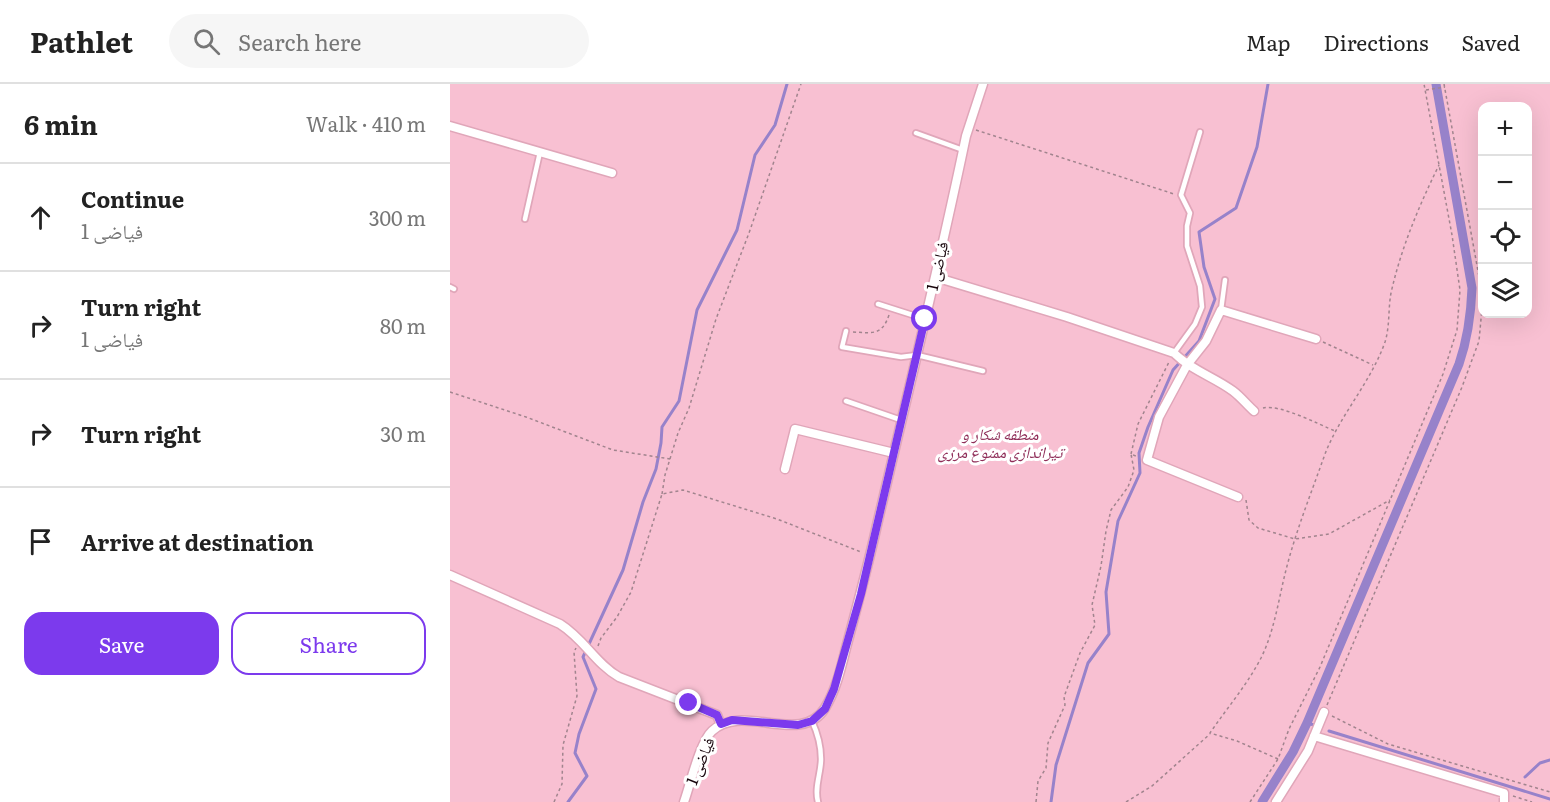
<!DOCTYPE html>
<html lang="en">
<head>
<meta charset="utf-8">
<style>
  body { margin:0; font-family:Literata,"Noto Naskh Arabic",serif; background:#f6f6f6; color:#222 }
  .controls { position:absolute; right:18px; top:18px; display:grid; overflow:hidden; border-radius:12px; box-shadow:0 6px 24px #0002 }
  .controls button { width:54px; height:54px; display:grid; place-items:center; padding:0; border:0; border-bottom:2px solid #e0e0e0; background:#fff; color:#222; font:30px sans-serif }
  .stop { position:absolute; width:18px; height:18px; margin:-14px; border:4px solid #7c3aed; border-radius:50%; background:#fff }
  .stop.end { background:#7c3aed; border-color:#fff; box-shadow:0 2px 6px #0008 }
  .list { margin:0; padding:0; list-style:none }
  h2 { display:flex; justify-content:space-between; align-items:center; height:78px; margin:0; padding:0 24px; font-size:26px }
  h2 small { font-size:20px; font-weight:400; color:#767676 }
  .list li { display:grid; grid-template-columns:39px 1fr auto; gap:18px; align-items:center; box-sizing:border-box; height:108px; padding:0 24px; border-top:2px solid #e0e0e0 }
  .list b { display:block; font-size:22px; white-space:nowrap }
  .list p { margin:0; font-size:20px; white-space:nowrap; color:#767676 }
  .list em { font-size:20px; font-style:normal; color:#767676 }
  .actions { display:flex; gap:12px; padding:18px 24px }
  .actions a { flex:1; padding:14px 0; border:2px solid #7c3aed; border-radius:18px; text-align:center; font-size:21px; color:#7c3aed }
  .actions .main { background:#7c3aed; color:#fff }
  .icon { flex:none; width:33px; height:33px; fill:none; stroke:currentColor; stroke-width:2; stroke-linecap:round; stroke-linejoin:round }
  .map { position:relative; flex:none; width:1100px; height:718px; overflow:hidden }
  header { display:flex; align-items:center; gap:36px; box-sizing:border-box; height:84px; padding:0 30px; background:#fff; border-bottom:2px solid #e0e0e0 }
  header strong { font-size:28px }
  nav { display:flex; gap:33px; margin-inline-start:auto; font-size:21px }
  .search { width:420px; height:54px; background:#f6f6f6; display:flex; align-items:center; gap:15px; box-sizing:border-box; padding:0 21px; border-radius:33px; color:#767676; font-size:22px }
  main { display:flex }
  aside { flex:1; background:#fff }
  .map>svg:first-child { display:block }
  .green { fill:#f8c0d2; fill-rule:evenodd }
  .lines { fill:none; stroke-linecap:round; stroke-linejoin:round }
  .stream { stroke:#9782ca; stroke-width:3 }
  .canal { stroke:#9782ca; stroke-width:9 }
  .service-casing { stroke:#e0a6b9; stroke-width:8 }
  .minor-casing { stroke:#e0a6b9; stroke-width:11 }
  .path { stroke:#a1848e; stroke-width:1.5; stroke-dasharray:3 3; stroke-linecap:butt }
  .service { stroke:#fff; stroke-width:4.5 }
  .minor { stroke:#fff; stroke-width:8 }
  .route { stroke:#7c3aed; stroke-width:8 }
  .labels { text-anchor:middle; stroke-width:6; stroke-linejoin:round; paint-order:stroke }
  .street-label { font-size:16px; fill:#18060d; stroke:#fff }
  .park-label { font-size:16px; font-style:italic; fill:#8f2d58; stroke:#fff }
</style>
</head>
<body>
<header>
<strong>Pathlet</strong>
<div class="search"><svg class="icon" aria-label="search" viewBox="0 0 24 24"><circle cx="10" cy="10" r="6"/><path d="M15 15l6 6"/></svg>Search here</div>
<nav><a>Map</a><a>Directions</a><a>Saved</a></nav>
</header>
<main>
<aside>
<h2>6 min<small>Walk · 410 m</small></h2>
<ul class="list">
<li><svg class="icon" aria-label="ahead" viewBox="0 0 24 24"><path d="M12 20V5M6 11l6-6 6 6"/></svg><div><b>Continue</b><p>فیاضی 1</p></div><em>300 m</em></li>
<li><svg class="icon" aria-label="right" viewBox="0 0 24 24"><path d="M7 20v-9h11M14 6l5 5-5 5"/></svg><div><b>Turn right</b><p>فیاضی 1</p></div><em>80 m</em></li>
<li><svg class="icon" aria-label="right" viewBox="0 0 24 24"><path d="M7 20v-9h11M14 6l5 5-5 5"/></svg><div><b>Turn right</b></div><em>30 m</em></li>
<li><svg class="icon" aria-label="arrive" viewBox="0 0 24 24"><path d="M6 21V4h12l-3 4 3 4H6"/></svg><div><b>Arrive at destination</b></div></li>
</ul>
<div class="actions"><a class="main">Save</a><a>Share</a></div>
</aside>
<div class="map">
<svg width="1100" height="718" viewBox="0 0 1100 718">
  <rect width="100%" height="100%" fill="#fedae5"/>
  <path class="green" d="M0 0H1100V718H0ZM1032 22H1078V230H1032Z"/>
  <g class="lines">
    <path class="stream" d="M857 639 864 641
      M879 647 1100 715
      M1075 693 1090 679 1100 676
      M118 718 137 692 125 669 129 650 146 605 133 573 173 486 193 418 206 385 211 359 212 343 229 317 247 226 287 146 305 71 325 41 337 0
      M601 718 606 681 638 579 659 550 656 508 668 437 690 389 689 369 698 343 723 286 749 257 765 215 754 183 749 148 786 124 807 63 818 0"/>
    <path class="canal" d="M812 718 843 668 857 639 1009 280C1018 254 1021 231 1022 204L986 0"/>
    <defs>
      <path id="service" d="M466 49 513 66
        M75 135 90 68
        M0 203 4 205
        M428 220 475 235
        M771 226 775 196
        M396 247 392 263 451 273 467 271 533 287
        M724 269 745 240 752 223 750 202 737 162V142L740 129 731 111 750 48
        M396 317 451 336
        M362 637C368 650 371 661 371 675 371 690 364 703 368 718"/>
      <path id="minor" d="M0 42 162 89
        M485 193 617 233 724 269C741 286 764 293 783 307 791 313 797 321 804 327
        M335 385 345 345 444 369
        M788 413 697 376 709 333 737 281 756 257 771 226 866 255
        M0 491 110 540C134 555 146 580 169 593L267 631 271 641
        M864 652 1054 709V718
        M234 718C240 701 250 658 262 647 293 618 351 663 375 624 386 606 391 584 396 564 407 523 418 482 427 441 457 312 489 182 516 52L533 0
        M826 718 858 667 874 628"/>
    </defs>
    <use href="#service" class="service-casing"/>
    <use href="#minor" class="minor-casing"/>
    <path class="path" d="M994 0 1032 209
      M976 6 995 3
      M526 46 724 110
      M403 248C422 249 432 252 439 231
      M873 258 923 281
      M0 308 76 333 163 366 220 375
      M813 324C830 320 868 340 885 347
      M681 370 688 340 719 278
      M212 410 215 391 228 349 239 324 266 235 299 149 351 0
      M796 416 799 436 808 444 845 455 879 450 940 416
      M148 562 151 554 167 533 181 508 212 410 233 406 327 435 411 468
      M877 621 1012 303 1029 257 1032 224
      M882 632 938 660 1100 708
      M828 675 787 657 760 649C777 624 797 601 811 574 825 546 829 512 837 482 847 444 862 407 875 370 890 331 921 298 935 258 940 242 938 225 941 209 951 164 969 122 989 81
      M1063 712 1082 718
      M104 718 112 700 113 661 127 612 124 568 126 564
      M586 718 588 697 596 684 598 659 615 621 614 613 630 569 645 541 642 521 651 482 656 447 661 426 678 403 684 386 681 370 688 373
      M676 718 702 702 760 650
      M800 718 828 675 839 645 870 583 993 290 1007 246 1010 206 1002 151 974 0"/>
    <use href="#service" class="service"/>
    <use href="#minor" class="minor"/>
  </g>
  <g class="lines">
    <path class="route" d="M239 619 267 631 271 640 282 636 348 641 362 637 375 625 384 605 411 510 475 235"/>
  </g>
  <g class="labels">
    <g class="street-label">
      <text transform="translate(487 182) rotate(-77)" y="6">فیاضی 1</text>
      <text transform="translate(250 677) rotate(-68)" y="6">فیاضی 1</text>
    </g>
    <g class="park-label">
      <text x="550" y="356">منطقه شکار و<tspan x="550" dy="18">تیراندازی ممنوع مرزی</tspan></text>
    </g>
  </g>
</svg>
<div class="controls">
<button>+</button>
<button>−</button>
<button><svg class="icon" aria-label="locate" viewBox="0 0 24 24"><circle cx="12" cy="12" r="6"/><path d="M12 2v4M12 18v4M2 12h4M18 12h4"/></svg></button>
<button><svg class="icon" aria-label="layers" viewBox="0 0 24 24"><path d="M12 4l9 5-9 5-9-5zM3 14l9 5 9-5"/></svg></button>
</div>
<div class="stop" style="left:475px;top:235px"></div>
<div class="stop end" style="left:239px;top:619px"></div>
</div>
</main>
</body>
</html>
